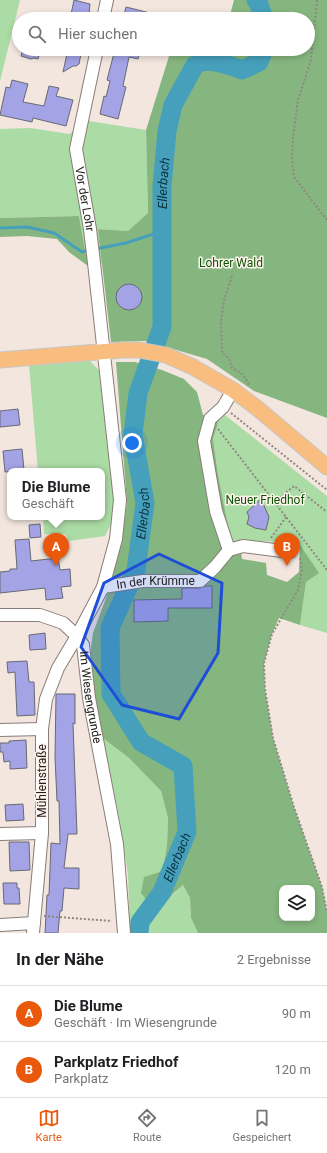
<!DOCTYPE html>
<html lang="de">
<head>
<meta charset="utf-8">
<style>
  body { margin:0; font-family:Roboto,sans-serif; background:#f2f2f2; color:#202124 }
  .controls { position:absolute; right:12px; bottom:12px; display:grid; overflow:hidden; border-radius:8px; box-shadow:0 2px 6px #0003 }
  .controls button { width:36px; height:36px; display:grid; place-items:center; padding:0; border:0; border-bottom:1px solid #e0e0e0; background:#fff; color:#202124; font:20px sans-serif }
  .you { position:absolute; left:132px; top:443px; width:14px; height:14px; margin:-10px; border:3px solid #fff; border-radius:50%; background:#1a73e8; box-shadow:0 0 0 6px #1a73e833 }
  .badge { display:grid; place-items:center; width:26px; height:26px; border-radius:50%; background:#ea580c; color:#fff; font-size:13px; font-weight:700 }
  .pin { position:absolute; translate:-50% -33px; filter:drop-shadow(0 1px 2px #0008) }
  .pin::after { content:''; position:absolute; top:21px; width:14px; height:12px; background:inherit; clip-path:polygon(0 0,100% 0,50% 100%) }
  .popup { position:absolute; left:7px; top:468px; width:98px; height:52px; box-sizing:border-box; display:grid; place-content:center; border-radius:8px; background:#fff; filter:drop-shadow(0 1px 3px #0005); font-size:13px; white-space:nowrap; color:#757577 }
  .popup b { font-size:15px; color:#202124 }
  .popup::after { content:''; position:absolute; left:50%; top:100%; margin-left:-8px; border:8px solid transparent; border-top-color:#fff }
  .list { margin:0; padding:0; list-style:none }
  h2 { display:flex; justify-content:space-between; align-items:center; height:52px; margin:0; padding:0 16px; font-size:17px }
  h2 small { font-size:13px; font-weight:400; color:#757577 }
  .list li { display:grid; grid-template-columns:26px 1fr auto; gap:12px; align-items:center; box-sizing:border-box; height:56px; padding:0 16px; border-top:1px solid #e0e0e0 }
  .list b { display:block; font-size:15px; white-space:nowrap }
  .list p { margin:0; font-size:13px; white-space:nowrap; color:#757577 }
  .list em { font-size:13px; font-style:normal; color:#757577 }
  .icon { flex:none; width:22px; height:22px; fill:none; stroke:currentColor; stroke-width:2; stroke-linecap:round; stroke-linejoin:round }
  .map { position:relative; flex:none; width:327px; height:933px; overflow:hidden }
  .search { position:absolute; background:#fff; box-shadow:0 2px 6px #0003; left:12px; right:12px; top:12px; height:44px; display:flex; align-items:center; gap:10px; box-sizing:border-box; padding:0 14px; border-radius:22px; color:#757577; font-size:15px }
  .sheet { height:164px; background:#fff }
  nav { display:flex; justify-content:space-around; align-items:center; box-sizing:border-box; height:56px; border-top:1px solid #e0e0e0; background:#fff; font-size:11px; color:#757577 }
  nav a { display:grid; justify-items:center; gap:2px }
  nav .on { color:#ea580c }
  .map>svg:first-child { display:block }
  .green { fill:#abdca5 }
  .forest { fill:#86b67f; fill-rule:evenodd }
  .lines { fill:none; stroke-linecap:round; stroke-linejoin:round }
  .stream { stroke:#46a0bb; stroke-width:3 }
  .river { stroke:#46a0bb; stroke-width:19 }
  .building { fill:#a4a3e5; stroke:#686973 }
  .minor-casing { stroke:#887d77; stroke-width:14 }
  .major-casing { stroke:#c6c5c5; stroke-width:17 }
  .path { stroke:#8f8782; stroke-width:2; stroke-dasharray:2 2; stroke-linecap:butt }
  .minor { stroke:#fff; stroke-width:12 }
  .major { stroke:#fabd80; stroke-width:15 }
  .marked { fill:#1d4ed8; fill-opacity:0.2; stroke:#1d4ed8; stroke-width:3; stroke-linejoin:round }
  .labels { text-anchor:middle; stroke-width:3; stroke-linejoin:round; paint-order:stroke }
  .street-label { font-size:12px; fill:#25211f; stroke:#fef4ee }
  .park-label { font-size:12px; fill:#0f5306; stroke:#fef4ee }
  .water-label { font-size:13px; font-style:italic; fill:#093440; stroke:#fef4ee }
</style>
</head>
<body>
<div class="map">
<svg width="327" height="933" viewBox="0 0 327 933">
  <rect width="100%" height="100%" fill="#f2e6df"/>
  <path class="green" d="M0 0H20L0 81Z
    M89 121 146 130 148 213 128 231 98 229 103 263 88 266 79 216 0 218V129L31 128 69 134Z
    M89 360 99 370 114 496 113 520 105 536 69 541 66 534H44L43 517H102V471H38L29 365Z
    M225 415 327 496V633L300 625 306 582 300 545C277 540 254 541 231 541L218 474 213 439 219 420Z
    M94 728 104 739 129 758 161 791 168 818 167 845 163 871 144 878 173 895 183 885 190 898 191 918 198 933H130L128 874 117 806Z"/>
  <path class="forest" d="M234 0H327V418L254 391 207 359 146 341 111 342 98 229 128 231 148 213 146 130 170 53 218 60 221 49H308V19H229Z
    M79 216 88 266 69 252 57 239 27 236 0 237V218Z
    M116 362H135L162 370 184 379 197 392 203 415 219 420 213 439 218 474 231 541 241 551 242 559 266 563 267 575 287 582 299 572 300 545 319 573 306 582 300 625 279 618 272 634 264 663 265 689 273 738 294 807 322 887 327 912V933H198L191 918 190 898 183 885 164 902 149 903 141 893 144 877 163 871 167 845 168 818 161 791 129 758 104 739 94 721 91 672V647L93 633 106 598 120 548 127 503ZM282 888H312V918H282Z"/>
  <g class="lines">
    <path class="stream" d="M0 228 27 227 54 233 82 252 89 250
      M95 249 126 243 163 231"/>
    <g class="river">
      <path d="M256 0 258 2 264 19"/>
      <path id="s1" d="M139 933 140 922 162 892 187 832 183 766 141 742 111 694 110 628 136 570 145 503 133 435 138 393 162 327V186L167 131 173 105 195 65C207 56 229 65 242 70L259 62 264 49"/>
    </g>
  </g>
  <path class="building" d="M74 0 90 4 89 15 86 16V19H70Z
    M126 7 162 16 161 19H123Z
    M23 49H41L38 59 34 58 31 59 21 56Z
    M68 49H82L79 64 76 66H73L63 72Z
    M111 49H141L138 59 129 57 123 86 126 87 118 119 100 114 104 96 106 97 110 81 107 80 114 53 111 52Z
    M12 80 28 84 23 102 44 106 49 86 59 88 56 96 73 100 66 126 33 118 32 122 0 115 6 87 10 88Z
    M116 297a13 13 0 1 1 26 0a13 13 0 1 1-26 0Z
    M18 409 20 425 0 427V411Z
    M22 449 24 470 5 472 3 451Z
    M261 499 269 517 266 530 255 528 247 524 249 517 247 512Z
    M40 524 41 537 30 538 29 525Z
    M29 539 31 561 58 558 60 570 70 569 71 586 61 587 63 598 46 600 45 588 0 593V572L10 571V569H17L15 540Z
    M205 586H212V608H168V621L134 622V600L182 599V588H200Z
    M45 633 46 649 30 650 29 635Z
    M27 661 29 682H34L35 715 17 716 15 672 8 673 7 662Z
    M56 694H75V724L73 723 77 834H68L64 868H79V889L64 888 62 911H60L58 933H45L47 895H49L51 843 60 844 59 801H57L55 757Z
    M26 740 27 768 10 769V761L4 762 3 752H0V743H9V741Z
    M23 804 24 820 6 821 5 805Z
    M9 842H29L30 870 10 871Z
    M3 883H17V888H19L20 904H4Z"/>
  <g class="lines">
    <defs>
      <g id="minor">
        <path d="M103 19 107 0"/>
        <path id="s2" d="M97 49 76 149 90 229 94 263 120 500 116 539 103 587 77 636 83 645 89 698 117 844 124 933"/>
        <path d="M229 550 216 511 204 441 210 419 223 407 233 390"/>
        <path id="s3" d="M103 587 143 581H200L215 567 229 550 243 546 290 552"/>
        <path d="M0 615H40L63 623 77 636 58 668 46 699 42 729V833L33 933"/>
        <path d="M0 730 42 729"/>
        <path d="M0 834 42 833"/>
        <path d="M0 925 34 923"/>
      </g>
      <path id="major" d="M0 360 123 350H139L166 355 193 367 233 390 257 408 327 467"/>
    </defs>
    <use href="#minor" class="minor-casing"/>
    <use href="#major" class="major-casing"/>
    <path class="path" d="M317 0 311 60 298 100 293 137 292 161 294 177 327 220
      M232 276 224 301 221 321 222 353 229 358 232 368C240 372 247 377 249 386
      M231 413 327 490
      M218 429 327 570
      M274 503 294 486 327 512
      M271 538 286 517
      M300 558 302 570 298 590 272 634 264 663 265 689 273 738 294 807 322 887 327 912
      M44 916 112 921"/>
    <use href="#minor" class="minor"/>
    <use href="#major" class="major"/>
  </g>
  <path class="marked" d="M159 554 222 583 218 653 179 719 122 705 81 647 104 583Z"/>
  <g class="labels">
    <g class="street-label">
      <text dy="4" stroke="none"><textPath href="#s2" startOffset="153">Vor der Lohr</textPath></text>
      <text dy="4" stroke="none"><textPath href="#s3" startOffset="53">In der Krümme</textPath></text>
      <text dy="4" stroke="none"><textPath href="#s2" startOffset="664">Im Wiesengrunde</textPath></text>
      <text transform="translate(42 781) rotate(-90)" y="4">Mühlenstraße</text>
    </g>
    <g class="park-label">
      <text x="231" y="267">Lohrer Wald</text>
      <text x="265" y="504">Neuer Friedhof</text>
    </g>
    <g class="water-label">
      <text dy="5" stroke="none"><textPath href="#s1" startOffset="807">Ellerbach</textPath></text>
      <text dy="5" stroke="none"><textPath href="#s1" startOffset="471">Ellerbach</textPath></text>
      <text dy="5" stroke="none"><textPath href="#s1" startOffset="86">Ellerbach</textPath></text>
    </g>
  </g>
</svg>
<div class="controls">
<button><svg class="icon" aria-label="layers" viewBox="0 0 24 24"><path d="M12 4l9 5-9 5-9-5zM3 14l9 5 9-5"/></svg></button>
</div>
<div class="you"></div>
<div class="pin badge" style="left:56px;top:566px">A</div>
<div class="popup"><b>Die Blume</b>Geschäft</div>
<div class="pin badge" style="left:287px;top:566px">B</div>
<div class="search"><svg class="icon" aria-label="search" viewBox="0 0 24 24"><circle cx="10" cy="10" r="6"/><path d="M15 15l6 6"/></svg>Hier suchen</div>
</div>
<section class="sheet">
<h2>In der Nähe<small>2 Ergebnisse</small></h2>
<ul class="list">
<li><span class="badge">A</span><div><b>Die Blume</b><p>Geschäft · Im Wiesengrunde</p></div><em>90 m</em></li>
<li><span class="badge">B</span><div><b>Parkplatz Friedhof</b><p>Parkplatz</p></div><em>120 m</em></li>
</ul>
</section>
<nav>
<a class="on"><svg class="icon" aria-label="map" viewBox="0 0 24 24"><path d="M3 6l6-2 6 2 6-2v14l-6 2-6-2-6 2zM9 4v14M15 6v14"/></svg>Karte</a>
<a><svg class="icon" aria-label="directions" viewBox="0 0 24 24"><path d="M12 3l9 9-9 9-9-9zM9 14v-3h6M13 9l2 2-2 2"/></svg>Route</a>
<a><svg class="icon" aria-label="saved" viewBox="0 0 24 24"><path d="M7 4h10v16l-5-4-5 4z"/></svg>Gespeichert</a>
</nav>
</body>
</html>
